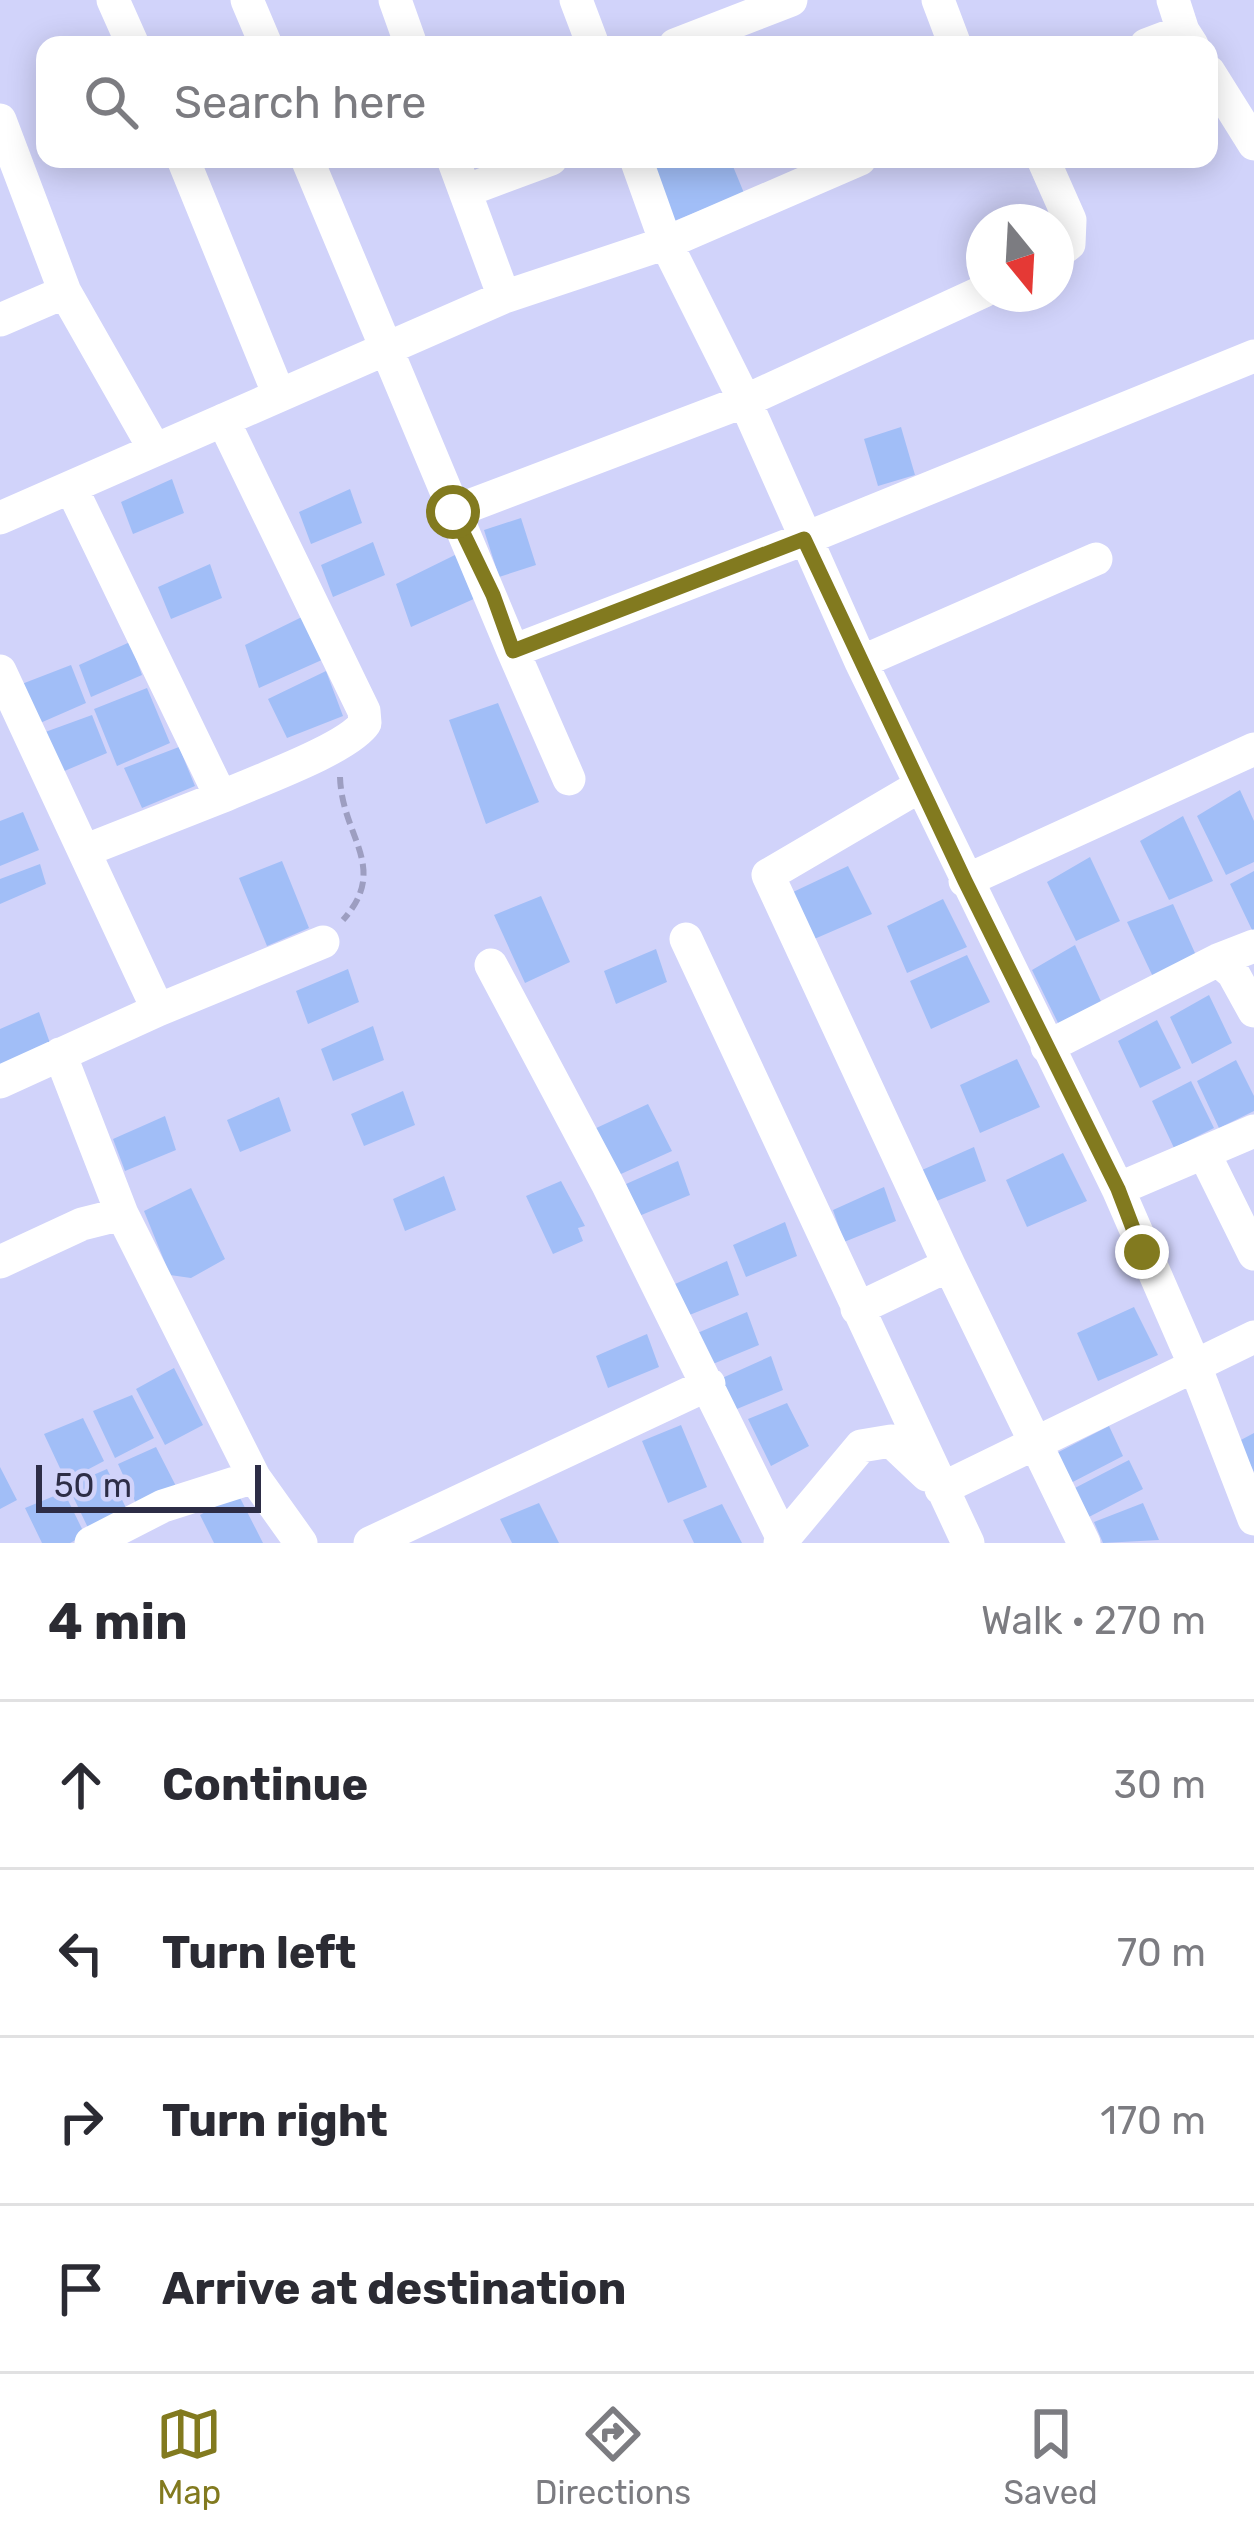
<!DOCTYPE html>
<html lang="en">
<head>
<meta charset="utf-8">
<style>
  body { margin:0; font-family:Rubik,sans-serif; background:#f2f2f3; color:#2b2b33 }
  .compass { position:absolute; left:966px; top:204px; width:108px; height:108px; border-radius:50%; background:#fff; box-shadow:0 6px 30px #0003; rotate:162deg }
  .scale { position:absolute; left:36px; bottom:30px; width:225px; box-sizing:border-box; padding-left:12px; border:6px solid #2d2d46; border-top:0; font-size:33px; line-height:42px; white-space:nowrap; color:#2d2d46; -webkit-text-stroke:9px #d1d3fa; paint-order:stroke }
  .stop { position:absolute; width:36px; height:36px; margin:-27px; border:9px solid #827a1f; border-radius:50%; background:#fff }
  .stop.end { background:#827a1f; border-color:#fff; box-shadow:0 3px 12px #0008 }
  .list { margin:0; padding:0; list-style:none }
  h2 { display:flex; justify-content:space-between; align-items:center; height:156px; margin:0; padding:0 48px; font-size:51px }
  h2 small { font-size:39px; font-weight:400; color:#7c7c81 }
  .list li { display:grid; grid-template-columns:78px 1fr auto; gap:36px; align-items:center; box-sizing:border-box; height:168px; padding:0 48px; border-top:3px solid #e1e1e2 }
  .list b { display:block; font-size:45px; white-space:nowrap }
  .list em { font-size:39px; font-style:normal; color:#7c7c81 }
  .icon { flex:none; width:66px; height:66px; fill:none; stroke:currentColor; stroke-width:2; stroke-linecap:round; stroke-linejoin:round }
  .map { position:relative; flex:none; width:1254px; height:1543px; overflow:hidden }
  .search { position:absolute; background:#fff; box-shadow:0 6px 30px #0003; left:36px; right:36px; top:36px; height:132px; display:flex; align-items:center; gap:30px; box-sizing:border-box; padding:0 42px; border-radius:24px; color:#7c7c81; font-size:45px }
  .sheet { height:828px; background:#fff }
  nav { display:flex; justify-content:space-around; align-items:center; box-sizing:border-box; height:168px; border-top:3px solid #e1e1e2; background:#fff; font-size:33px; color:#7c7c81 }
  nav a { display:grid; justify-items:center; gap:6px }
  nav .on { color:#827a1f }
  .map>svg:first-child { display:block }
  .building { fill:#a1bef7 }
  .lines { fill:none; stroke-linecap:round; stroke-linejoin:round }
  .path { stroke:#9d9ec1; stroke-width:6; stroke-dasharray:12 6; stroke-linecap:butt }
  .minor { stroke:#fff; stroke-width:33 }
  .route { stroke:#827a1f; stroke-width:15 }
</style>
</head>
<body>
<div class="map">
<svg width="1254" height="1543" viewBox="0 0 1254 1543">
  <rect width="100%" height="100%" fill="#d1d3fa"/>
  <path class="building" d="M647 159H730L744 193 674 221Z
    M901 427 915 475 878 486 864 439Z
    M172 479 184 513 133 534 121 502Z
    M350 489 362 523 311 544 299 512Z
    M521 518 536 565 499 577 484 530Z
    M373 542 385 575 333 597 321 565Z
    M459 553 476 598 411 627 396 584Z
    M210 564 222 598 171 619 158 587Z
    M308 614 324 659 259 688 245 645Z
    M130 642 142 675 91 697 79 665Z
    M71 665 86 703 31 727 14 687Z
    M326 671 343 716 287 738 268 699Z
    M147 688 170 743 117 766 94 709Z
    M498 703 539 802 486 824 449 720Z
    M92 715 107 753 55 775 37 735Z
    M179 747 195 786 142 808 124 768Z
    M1240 790 1254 821V862L1226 875 1197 816Z
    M23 812 39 850 0 866V821Z
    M1183 816 1213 881 1169 900 1140 841Z
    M1090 857 1120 921 1076 941 1047 882Z
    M282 861 309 928 267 946 239 878Z
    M40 864 46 884 0 904V879Z
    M848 866 872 914 812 940 791 893Z
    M1254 871V934L1230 884Z
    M541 896 570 962 525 983 494 915Z
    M943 899 967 947 907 973 887 926Z
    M1173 904 1199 962 1155 981 1127 922Z
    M1075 945 1105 1010 1061 1029 1032 970Z
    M656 949 667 982 616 1004 604 971Z
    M967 955 990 1002 931 1029 910 981Z
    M348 969 359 1002 308 1024 296 991Z
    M1209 995 1232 1043 1192 1064 1170 1017Z
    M39 1012 51 1046 0 1066V1029Z
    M1157 1020 1181 1068 1140 1088 1118 1041Z
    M373 1026 384 1060 333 1081 321 1049Z
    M1017 1059 1040 1107 980 1133 960 1085Z
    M1236 1060 1254 1096V1111L1219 1128 1197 1081Z
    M1191 1081 1214 1128 1174 1148 1152 1101Z
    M403 1091 415 1125 364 1146 351 1114Z
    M279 1097 291 1131 240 1152 227 1120Z
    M648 1104 672 1151 612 1178 592 1130Z
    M165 1116 176 1150 125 1171 113 1139Z
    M974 1147 986 1181 934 1202 922 1170Z
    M1063 1153 1087 1201 1027 1227 1006 1180Z
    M678 1161 690 1195 639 1216 626 1184Z
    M444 1176 456 1210 405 1231 393 1199Z
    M561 1181 585 1226 578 1228 583 1241 553 1254 526 1196Z
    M884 1187 896 1221 844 1242 833 1210Z
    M191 1188 225 1259 191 1278 170 1275 144 1211Z
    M785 1222 797 1256 746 1277 733 1245Z
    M727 1261 739 1295 687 1316 675 1284Z
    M1134 1307 1158 1355 1098 1381 1077 1333Z
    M747 1312 759 1345 708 1366 695 1334Z
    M647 1334 659 1367 608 1388 596 1356Z
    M771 1356 783 1390 732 1411 720 1379Z
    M174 1368 203 1425 165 1445 136 1389Z
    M132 1395 154 1438 115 1458 93 1411Z
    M787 1403 809 1446 771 1466 748 1419Z
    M83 1418 104 1461 66 1481 44 1434Z
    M681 1425 707 1487 668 1503 642 1441Z
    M1109 1426 1123 1456 1065 1486 1051 1456Z
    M1254 1433V1472L1239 1441Z
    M156 1447 178 1490 139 1510 118 1464Z
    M1129 1460 1143 1489 1085 1519 1071 1490Z
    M0 1467 17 1500 0 1509Z
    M107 1469 128 1512 90 1532 68 1486Z
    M64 1492 85 1535 70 1543H42L25 1508Z
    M238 1494 263 1543H214L200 1515Z
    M539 1503 559 1543H512L500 1519Z
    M1143 1503 1159 1540 1103 1543 1094 1522Z
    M722 1504 742 1543H694L683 1520Z"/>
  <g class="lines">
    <path class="path" d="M340 777C342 838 390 867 343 920"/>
    <path class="minor" d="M113 0 133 45
      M247 0 266 45
      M395 0 411 45
      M576 0 593 45
      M938 0 955 45
      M1173 0 1183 31
      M675 45 791 0
      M1146 45 1183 31 1192 45
      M1209 72 1254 144
      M0 120 65 292 155 450
      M183 159 279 395
      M307 159 513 651 804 539 1254 356
      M453 159 504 297
      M636 159 666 243 745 401 861 662 1118 1189 1195 1366 1254 1519
      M1043 159 1070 220 1069 244 1056 254
      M465 191 551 159
      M0 320 65 292
      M71 487 221 797C254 782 348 749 365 723L364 711 223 420
      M453 512 745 401 984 291
      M0 518 504 297 666 243 860 159
      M513 651 569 779
      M861 662 1096 559
      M0 671 158 1010
      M84 851 221 797
      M965 881 1254 749
      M686 939 968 1543
      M1218 960 1233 973 1254 1011
      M491 965 607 1183 785 1543
      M1047 1047 1218 960 1254 946
      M60 1054 122 1214 254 1477 301 1543
      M0 1082 158 1010 323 942
      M1204 1153 1254 1254
      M1118 1189 1254 1131
      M0 1262 82 1224 122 1214
      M949 1265 1084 1543
      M857 1309 949 1265 768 875 920 786
      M941 1489 1254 1337
      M91 1543 163 1506 254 1477
      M370 1543 709 1384
      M780 1543 861 1446 891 1441 927 1475"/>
  </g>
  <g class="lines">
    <path class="route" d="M453 512 493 595 513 651 804 539 965 881 1118 1189 1142 1252"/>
  </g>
</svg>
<svg class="compass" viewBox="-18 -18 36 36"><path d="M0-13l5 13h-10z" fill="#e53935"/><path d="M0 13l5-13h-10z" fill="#7c7c81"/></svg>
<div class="scale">50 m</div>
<div class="stop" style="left:453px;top:512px"></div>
<div class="stop end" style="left:1142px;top:1252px"></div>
<div class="search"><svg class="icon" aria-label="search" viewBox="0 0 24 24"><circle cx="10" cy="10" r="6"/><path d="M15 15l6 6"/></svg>Search here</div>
</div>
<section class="sheet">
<h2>4 min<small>Walk · 270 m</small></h2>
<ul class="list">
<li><svg class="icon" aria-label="ahead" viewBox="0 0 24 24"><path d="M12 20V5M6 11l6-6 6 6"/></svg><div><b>Continue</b></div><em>30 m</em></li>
<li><svg class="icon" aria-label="left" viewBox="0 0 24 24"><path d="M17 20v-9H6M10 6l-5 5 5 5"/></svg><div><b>Turn left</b></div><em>70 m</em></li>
<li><svg class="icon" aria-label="right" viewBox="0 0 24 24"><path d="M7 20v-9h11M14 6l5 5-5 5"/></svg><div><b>Turn right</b></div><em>170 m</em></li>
<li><svg class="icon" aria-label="arrive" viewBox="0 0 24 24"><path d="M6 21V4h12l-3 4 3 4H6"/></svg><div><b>Arrive at destination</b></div></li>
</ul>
</section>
<nav>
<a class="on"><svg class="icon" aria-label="map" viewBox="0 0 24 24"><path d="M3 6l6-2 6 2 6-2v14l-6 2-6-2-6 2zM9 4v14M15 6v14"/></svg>Map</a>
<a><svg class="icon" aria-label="directions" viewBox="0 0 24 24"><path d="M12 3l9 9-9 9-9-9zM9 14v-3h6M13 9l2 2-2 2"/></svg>Directions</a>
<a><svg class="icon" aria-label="saved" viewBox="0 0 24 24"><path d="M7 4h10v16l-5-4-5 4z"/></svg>Saved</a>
</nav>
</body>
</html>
